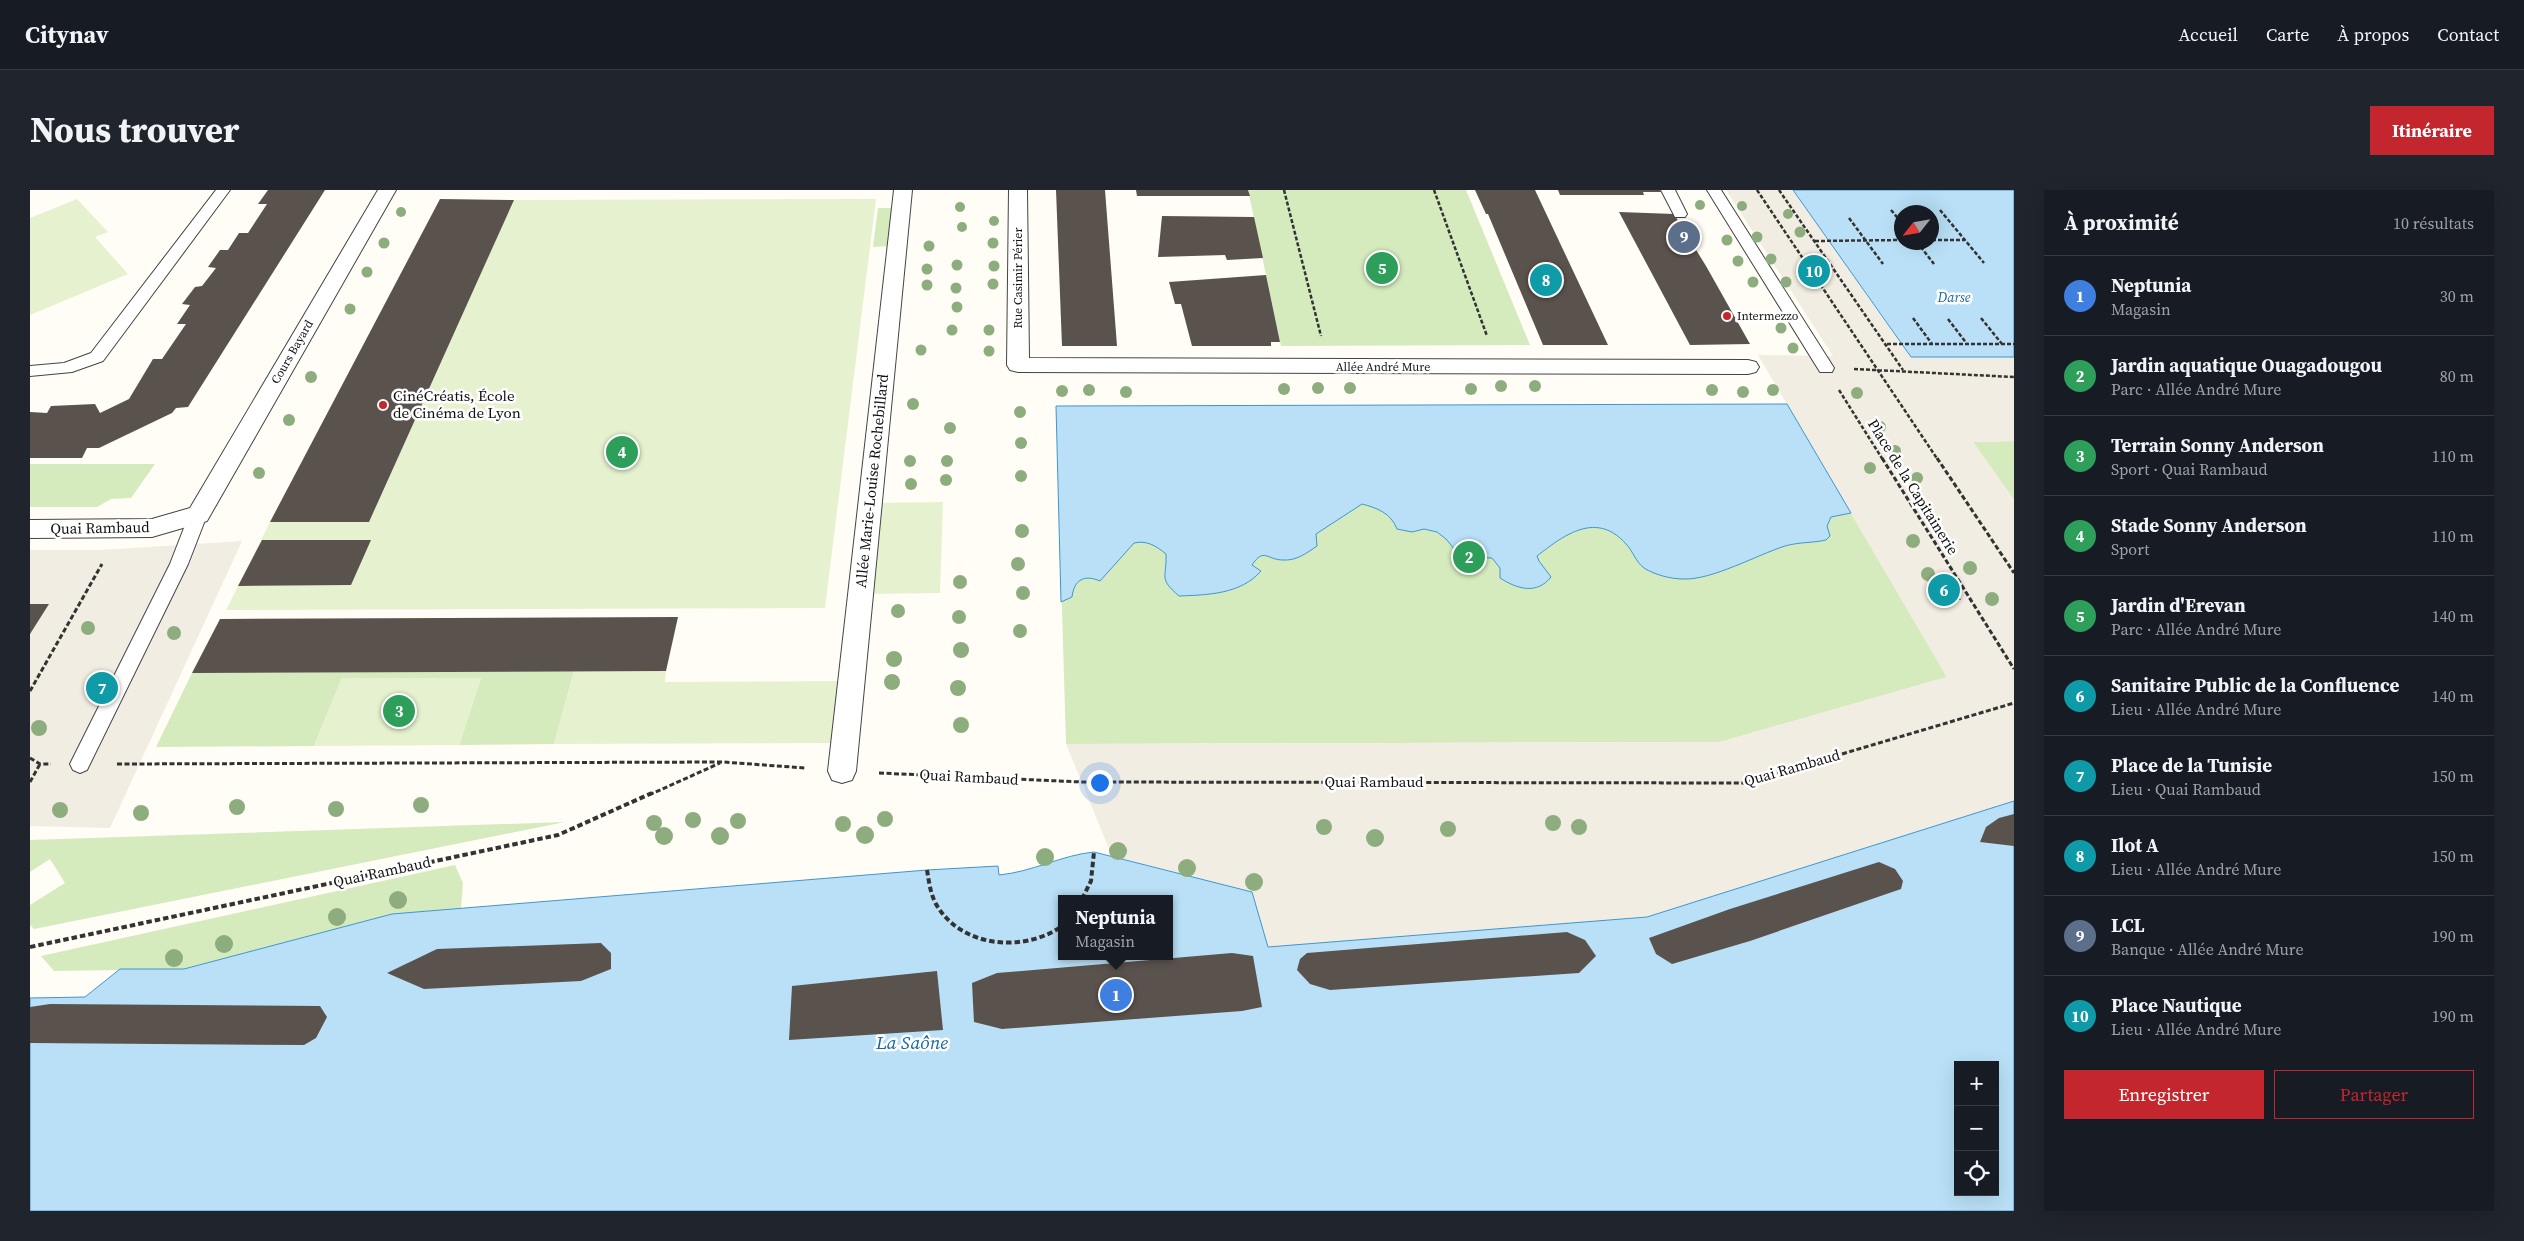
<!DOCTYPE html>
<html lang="fr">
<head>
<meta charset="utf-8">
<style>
  body { margin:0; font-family:"Source Serif 4",serif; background:#20242c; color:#f1f3f6 }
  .controls { position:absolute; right:15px; bottom:15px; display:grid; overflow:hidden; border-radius:0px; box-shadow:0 5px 20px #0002 }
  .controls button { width:45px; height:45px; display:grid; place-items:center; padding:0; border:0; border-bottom:1px solid #363941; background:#171b24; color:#f1f3f6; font:25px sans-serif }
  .compass { position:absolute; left:1864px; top:15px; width:45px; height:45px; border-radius:50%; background:#171b24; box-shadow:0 5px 20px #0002; rotate:239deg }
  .you { position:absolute; left:1069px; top:592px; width:18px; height:18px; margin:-12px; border:4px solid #fff; border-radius:50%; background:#1a73e8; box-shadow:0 0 0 8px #1a73e833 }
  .badge { display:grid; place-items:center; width:32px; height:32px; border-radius:50%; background:#c4262e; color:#fff; font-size:16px; font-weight:700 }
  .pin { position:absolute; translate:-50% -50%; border:2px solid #fff; box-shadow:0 1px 5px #0006 }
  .popup { position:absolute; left:1028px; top:705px; width:115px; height:65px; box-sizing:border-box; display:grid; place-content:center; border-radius:0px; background:#171b24; filter:drop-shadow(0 1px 4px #0005); font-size:16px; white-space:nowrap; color:#9ea1a6 }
  .popup b { font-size:19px; color:#f1f3f6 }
  .popup::after { content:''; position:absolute; left:50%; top:100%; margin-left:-10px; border:10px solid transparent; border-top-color:#171b24 }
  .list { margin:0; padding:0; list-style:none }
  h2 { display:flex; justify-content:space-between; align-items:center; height:65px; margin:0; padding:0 20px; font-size:21px }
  h2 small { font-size:16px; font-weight:400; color:#9ea1a6 }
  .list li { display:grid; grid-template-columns:32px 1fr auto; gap:15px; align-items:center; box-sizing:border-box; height:80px; padding:0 20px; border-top:1px solid #363941 }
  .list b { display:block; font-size:19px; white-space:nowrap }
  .list p { margin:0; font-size:16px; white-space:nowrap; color:#9ea1a6 }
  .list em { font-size:16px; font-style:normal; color:#9ea1a6 }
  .actions { display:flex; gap:10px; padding:15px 20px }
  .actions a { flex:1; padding:11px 0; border:1px solid #c4262e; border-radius:0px; text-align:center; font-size:18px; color:#c4262e }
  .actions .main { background:#c4262e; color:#fff }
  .icon { flex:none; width:28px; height:28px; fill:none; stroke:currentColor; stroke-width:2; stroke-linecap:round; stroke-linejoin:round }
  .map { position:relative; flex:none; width:1984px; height:1021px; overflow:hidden; border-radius:0px }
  header { display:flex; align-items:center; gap:30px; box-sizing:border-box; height:70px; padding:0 25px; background:#171b24; border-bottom:1px solid #363941 }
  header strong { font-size:24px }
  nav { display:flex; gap:28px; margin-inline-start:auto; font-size:18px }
  .intro { display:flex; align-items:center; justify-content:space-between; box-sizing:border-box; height:120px; padding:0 30px }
  h1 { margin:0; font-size:35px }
  .button { padding:12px 22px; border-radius:0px; background:#c4262e; color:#fff; font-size:18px; font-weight:700 }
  main { display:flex; gap:30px; padding:0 30px }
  aside { flex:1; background:#171b24; border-radius:0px; box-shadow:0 5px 20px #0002 }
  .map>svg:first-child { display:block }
  .green { fill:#d5ebbd }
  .pitch { fill:#e6f2cf }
  .plaza { fill:#f1ede2 }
  .water { fill:#b9e0f7; stroke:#3f96cf; fill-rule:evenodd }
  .building { fill:#5a524d }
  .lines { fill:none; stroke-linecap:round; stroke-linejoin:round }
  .service-casing { stroke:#444; stroke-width:2 }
  .pedestrian-casing { stroke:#444; stroke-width:2 }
  .minor-casing { stroke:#444; stroke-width:2 }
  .path-far2 { stroke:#333; stroke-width:2.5; stroke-dasharray:4 2; stroke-linecap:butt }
  .path-far1 { stroke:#333; stroke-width:3; stroke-dasharray:5 2.5; stroke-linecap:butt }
  .path { stroke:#333; stroke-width:4; stroke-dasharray:5.5 3; stroke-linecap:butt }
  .service { fill:#fff; fill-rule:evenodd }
  .pedestrian { fill:#fff; fill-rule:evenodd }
  .minor { fill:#fff; fill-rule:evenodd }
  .tree { fill:#8dad7f }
  .poi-dot { fill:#c4262e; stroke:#fff; stroke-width:2 }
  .labels { text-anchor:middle; stroke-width:5; stroke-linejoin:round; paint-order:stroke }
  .far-street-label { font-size:12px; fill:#111; stroke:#fff }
  .far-poi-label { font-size:12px; fill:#111; stroke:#fff; text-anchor:start }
  .far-water-label { font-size:14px; font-style:italic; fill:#1768a6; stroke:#fff }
  .poi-label { font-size:15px; fill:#111; stroke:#fff; text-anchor:start }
  .street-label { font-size:15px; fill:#111; stroke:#fff }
  .near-water-label { font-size:19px; font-style:italic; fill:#1768a6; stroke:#fff }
</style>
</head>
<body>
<header>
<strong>Citynav</strong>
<nav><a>Accueil</a><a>Carte</a><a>À propos</a><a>Contact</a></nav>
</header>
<div class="intro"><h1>Nous trouver</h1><a class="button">Itinéraire</a></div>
<main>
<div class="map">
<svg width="1984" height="1021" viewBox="0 0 1984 1021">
  <rect width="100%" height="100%" fill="#fffdf5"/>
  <path class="green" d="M1218 0H1436L1500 155 1251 156Z
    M848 18H863L859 56 843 57Z
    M1757 214 1917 487 1690 552 1036 554 1026 216Z
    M1984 251V310L1943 252Z
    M0 274H125L101 308 81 309 67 317H0Z
    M544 481 524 554 429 555 451 488H312L284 556 126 557 162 483Z
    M535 632 4 739 0 735V715L35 693 20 669 0 682V650Z
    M425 675 433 693 431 718 362 724 154 779 24 781 11 766Z"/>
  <path class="pitch" d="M47 9 78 42 65 47 98 84 0 125V28Z
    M846 9 795 418 196 420 240 332H339L484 10Z
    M913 312 910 403 839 404 846 313Z
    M544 481H636L635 492 813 491 807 553 524 554Z
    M312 488H451L429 555 284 556Z"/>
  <path class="plaza" d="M1696 0H1763L1880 167H1984V251L1943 252 1984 310V611L1617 727 1237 757 1222 702 1082 666 1036 554 1690 552 1917 487 1728 165 1803 166Z
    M212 351 80 638 0 636V360H71Z"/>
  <path class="water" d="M1763 0H1984V167H1881ZM1872 22H1902V52H1872Z
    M1757 214 1821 323 1801 327 1797 336 1800 346 1796 350C1783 353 1769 352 1755 356 1727 365 1682 390 1654 389 1641 389 1625 385 1614 378 1605 371 1603 361 1596 354 1567 321 1535 344 1507 366L1509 371 1521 387C1507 405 1487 399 1470 388V378L1462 368 1430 366 1416 349 1407 342 1394 339 1382 342 1367 339C1361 323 1347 318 1332 314L1286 344 1287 356C1277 363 1266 371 1253 370 1237 370 1234 357 1222 375L1231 381C1211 404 1178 405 1149 406 1128 388 1137 388 1136 364 1126 356 1117 350 1104 353L1070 391C1054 384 1044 390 1042 407L1031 412 1026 216Z
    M1984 611V1021H0V808L55 807 90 779H154L362 724 897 680 968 676 969 685C1002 682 1032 665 1064 662L1222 702 1238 757 1617 727ZM1032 709H1140V766H1032ZM1928 875H1965V1002H1928Z"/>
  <path class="building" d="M238 0H295L158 217 146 218 142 223 69 258H57L52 268H0V222L17 223 21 216 65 214 70 223 99 209 123 169H132L156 134H147L160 115 152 114 165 97 172 96 186 78 178 77 190 60H198L209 43H218L237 14H228Z
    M1026 0H1075L1087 156H1032Z
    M1106 0H1218L1220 6H1107Z
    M1445 0H1505L1578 155H1513L1458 24H1456Z
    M1528 0H1630L1631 2H1613L1614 5H1530Z
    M410 9 484 10 339 332H240Z
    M1589 22 1644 24 1676 76 1720 154 1660 155Z
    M1132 26 1224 27 1233 68 1197 70 1195 65 1128 67Z
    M1236 85 1250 152H1241V156H1162L1151 114H1145L1139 92Z
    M232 350H341L321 395 208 396Z
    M1897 390H1918L1931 410H1908Z
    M0 414H19L0 444Z
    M648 427 636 481 162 483 190 429Z
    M1984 624V656L1950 652 1956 637 1969 628Z
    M1849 672 1865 679 1873 691 1871 699 1720 751 1642 774 1626 764 1619 748 1700 719Z
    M1537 742 1555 750 1566 766 1549 783 1300 800 1280 794 1267 780 1270 769 1277 763Z
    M571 753 581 763V779L551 791 394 799 357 783 407 759Z
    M1202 763 1223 766 1232 817 1212 821 972 839 944 832 942 793 967 783Z
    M907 781 913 840 759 850 762 796Z
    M20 814 290 816 297 827 286 848 274 855 0 853V817Z"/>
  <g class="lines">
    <defs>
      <path id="service" d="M186 0H200L73 171 42 182 0 186V176L34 173 61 163Z
        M1631 0H1645L1657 24 1655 27H1645Z
        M1677 0H1691L1804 178 1802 182H1790Z
        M168 319 174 320 177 325 158 374 57 580 50 583 43 580 40 574 140 374 159 325 162 320Z"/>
      <path id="pedestrian" d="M864 0H882L826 581 822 590 812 593 802 590 798 581Z"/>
      <path id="minor" d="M348 0H366L177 331 122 347 0 348V330L122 329 160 318Z
        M979 0H997L999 168 1718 170 1726 172 1729 177 1726 182 1718 184 988 182 980 180 977 175Z"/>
    </defs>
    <use href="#service" class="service-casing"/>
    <use href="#pedestrian" class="pedestrian-casing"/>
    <use href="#minor" class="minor-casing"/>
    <path class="path-far2" d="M1254 0 1291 146
      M1404 0 1457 146
      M1727 0 1908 270
      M1749 0 1873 180
      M1861 20 1872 33
      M1910 20 1954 73
      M1819 28 1853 74
      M1902 50H1935
      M1785 51 1872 50
      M1887 52 1904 74
      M1883 128 1902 154
      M1951 128 1972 154
      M1918 129 1937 154
      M1857 154H1984
      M1824 179 1984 187
      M1809 200 1853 270"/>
    <path class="path-far1" d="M1852 268 1984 479
      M1907 268 1984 383
      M0 501 72 374
      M0 568 10 574H21
      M87 574 693 572 775 578
      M849 583 1052 592 1714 593 1984 513
      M0 592 10 574
      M619 605 690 573"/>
    <path class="path" d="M897 680C899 691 900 703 906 714 931 758 994 763 1032 736
      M1052 709 1061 691 1064 662
      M0 757 528 645 622 603"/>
    <use href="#service" class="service"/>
    <use href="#pedestrian" class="pedestrian"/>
    <use href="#minor" class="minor"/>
  </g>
  <g class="tree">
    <circle cx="1670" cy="15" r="5"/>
    <circle cx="1712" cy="16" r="5"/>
    <circle cx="930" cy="17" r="5"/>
    <circle cx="371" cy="22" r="5"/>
    <circle cx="1758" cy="24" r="5"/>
    <circle cx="964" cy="31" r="5"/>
    <circle cx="932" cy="37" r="5"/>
    <circle cx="1770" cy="42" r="5.5"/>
    <circle cx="1727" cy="47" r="5.5"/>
    <circle cx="1697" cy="50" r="5.5"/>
    <circle cx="354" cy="53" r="5.5"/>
    <circle cx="963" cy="53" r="5.5"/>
    <circle cx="899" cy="56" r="5.5"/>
    <circle cx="1741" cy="69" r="5.5"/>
    <circle cx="1708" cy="71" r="5.5"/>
    <circle cx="927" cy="75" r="5.5"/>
    <circle cx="964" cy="76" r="5.5"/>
    <circle cx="897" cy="79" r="5.5"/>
    <circle cx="337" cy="82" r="5.5"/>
    <circle cx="1723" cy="92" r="5.5"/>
    <circle cx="1756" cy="92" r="5.5"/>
    <circle cx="963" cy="94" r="5.5"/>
    <circle cx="897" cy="95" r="5.5"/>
    <circle cx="926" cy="98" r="5.5"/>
    <circle cx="927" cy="117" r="5.5"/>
    <circle cx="320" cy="119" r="5.5"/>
    <circle cx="1751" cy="138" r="5.5"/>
    <circle cx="922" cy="140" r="5.5"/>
    <circle cx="959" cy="140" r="5.5"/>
    <circle cx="1763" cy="158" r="5.5"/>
    <circle cx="891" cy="160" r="5.5"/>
    <circle cx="959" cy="161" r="5.5"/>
    <circle cx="281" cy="187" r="6"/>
    <circle cx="1471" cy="196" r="6"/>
    <circle cx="1505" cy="196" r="6"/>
    <circle cx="1288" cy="198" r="6"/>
    <circle cx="1320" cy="198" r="6"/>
    <circle cx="1254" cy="199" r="6"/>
    <circle cx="1441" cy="199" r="6"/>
    <circle cx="1059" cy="200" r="6"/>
    <circle cx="1682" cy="200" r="6"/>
    <circle cx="1743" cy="200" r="6"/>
    <circle cx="1032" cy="201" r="6"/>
    <circle cx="1096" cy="202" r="6"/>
    <circle cx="1713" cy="202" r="6"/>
    <circle cx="1827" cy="203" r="6"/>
    <circle cx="883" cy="214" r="6"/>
    <circle cx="990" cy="222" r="6"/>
    <circle cx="259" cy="230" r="6"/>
    <circle cx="1850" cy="237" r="6"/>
    <circle cx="920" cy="238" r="6"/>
    <circle cx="991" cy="253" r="6"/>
    <circle cx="1865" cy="261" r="6"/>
    <circle cx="880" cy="271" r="6"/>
    <circle cx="917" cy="271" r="6"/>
    <circle cx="1840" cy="278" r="6"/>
    <circle cx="229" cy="283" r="6"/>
    <circle cx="991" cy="286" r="6"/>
    <circle cx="1887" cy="288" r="6"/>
    <circle cx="916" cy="290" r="6"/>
    <circle cx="881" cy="294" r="6"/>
    <circle cx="992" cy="341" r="7"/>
    <circle cx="1883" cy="351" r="7"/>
    <circle cx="988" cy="374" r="7"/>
    <circle cx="1940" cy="378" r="7"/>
    <circle cx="1898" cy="384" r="7"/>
    <circle cx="930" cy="392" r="7"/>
    <circle cx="993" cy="403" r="7"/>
    <circle cx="1962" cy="409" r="7"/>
    <circle cx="868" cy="421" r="7"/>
    <circle cx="929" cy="427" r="7"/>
    <circle cx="58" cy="438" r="7"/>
    <circle cx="990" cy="441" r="7"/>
    <circle cx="144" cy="443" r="7"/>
    <circle cx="931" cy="460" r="8"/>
    <circle cx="864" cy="469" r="8"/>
    <circle cx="862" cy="492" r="8"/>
    <circle cx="928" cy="498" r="8"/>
    <circle cx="931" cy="535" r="8"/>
    <circle cx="9" cy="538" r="8"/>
    <circle cx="391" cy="615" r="8"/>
    <circle cx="207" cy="617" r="8"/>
    <circle cx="306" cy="619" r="8"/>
    <circle cx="30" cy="620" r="8"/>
    <circle cx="111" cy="623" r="8"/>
    <circle cx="855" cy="629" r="8"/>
    <circle cx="663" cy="630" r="8"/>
    <circle cx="708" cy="631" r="8"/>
    <circle cx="624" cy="633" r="8"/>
    <circle cx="1523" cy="633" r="8"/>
    <circle cx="813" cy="634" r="8"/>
    <circle cx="1294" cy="637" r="8"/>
    <circle cx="1549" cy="637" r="8"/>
    <circle cx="1418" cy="639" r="8"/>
    <circle cx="835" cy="645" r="9"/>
    <circle cx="634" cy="646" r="9"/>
    <circle cx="690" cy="646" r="9"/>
    <circle cx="1345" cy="648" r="9"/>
    <circle cx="1088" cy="661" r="9"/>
    <circle cx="1015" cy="667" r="9"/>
    <circle cx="1157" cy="678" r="9"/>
    <circle cx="1224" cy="692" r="9"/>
    <circle cx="368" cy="710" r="9"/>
    <circle cx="307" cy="727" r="9"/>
    <circle cx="194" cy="754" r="9"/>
    <circle cx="144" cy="768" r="9"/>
  </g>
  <g class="poi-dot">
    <circle cx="1697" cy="126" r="5"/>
    <circle cx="353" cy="215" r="5"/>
  </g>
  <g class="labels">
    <g class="far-street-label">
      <text transform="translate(988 88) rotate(-90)" y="4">Rue Casimir Périer</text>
      <text transform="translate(262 162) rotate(-60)" y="4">Cours Bayard</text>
      <text x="1353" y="181">Allée André Mure</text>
    </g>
    <g class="far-poi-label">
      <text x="1707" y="130">Intermezzo</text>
    </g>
    <g class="far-water-label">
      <text x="1924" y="112">Darse</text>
    </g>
    <g class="poi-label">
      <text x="363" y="211">CinéCréatis, École<tspan x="363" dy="17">de Cinéma de Lyon</tspan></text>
    </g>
    <g class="street-label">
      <text transform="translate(842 291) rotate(-84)" y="5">Allée Marie-Louise Rochebillard</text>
      <text transform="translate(1883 297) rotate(58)" y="5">Place de la Capitainerie</text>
      <text transform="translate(70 338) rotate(-1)" y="5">Quai Rambaud</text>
      <text transform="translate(1762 578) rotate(-16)" y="5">Quai Rambaud</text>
      <text transform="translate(939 587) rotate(3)" y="5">Quai Rambaud</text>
      <text x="1344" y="597">Quai Rambaud</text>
      <text transform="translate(352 682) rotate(-12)" y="5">Quai Rambaud</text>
    </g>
    <g class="near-water-label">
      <text x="882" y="859">La Saône</text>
    </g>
  </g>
</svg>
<div class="controls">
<button>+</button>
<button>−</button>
<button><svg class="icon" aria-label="locate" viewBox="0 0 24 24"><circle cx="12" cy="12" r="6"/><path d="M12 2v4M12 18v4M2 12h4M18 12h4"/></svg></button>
</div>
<svg class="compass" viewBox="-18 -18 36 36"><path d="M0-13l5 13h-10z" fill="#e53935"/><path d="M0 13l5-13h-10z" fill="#9ea1a6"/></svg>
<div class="you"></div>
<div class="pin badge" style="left:1086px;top:805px;background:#3f7fe0">1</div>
<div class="popup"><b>Neptunia</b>Magasin</div>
<div class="pin badge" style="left:1439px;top:367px;background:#2e9e5b">2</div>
<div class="pin badge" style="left:369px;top:521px;background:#2e9e5b">3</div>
<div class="pin badge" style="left:592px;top:262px;background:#2e9e5b">4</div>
<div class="pin badge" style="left:1352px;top:78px;background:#2e9e5b">5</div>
<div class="pin badge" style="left:1914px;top:400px;background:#0f9aa8">6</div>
<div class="pin badge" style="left:72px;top:498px;background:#0f9aa8">7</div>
<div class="pin badge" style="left:1516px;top:90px;background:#0f9aa8">8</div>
<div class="pin badge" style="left:1654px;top:47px;background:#5c6f8a">9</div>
<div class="pin badge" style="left:1784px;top:81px;background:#0f9aa8">10</div>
</div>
<aside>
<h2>À proximité<small>10 résultats</small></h2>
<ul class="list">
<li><span class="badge" style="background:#3f7fe0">1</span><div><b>Neptunia</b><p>Magasin</p></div><em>30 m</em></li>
<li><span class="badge" style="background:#2e9e5b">2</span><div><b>Jardin aquatique Ouagadougou</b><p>Parc · Allée André Mure</p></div><em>80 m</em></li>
<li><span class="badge" style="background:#2e9e5b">3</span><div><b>Terrain Sonny Anderson</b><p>Sport · Quai Rambaud</p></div><em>110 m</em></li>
<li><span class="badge" style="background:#2e9e5b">4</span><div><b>Stade Sonny Anderson</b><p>Sport</p></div><em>110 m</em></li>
<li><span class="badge" style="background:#2e9e5b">5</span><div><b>Jardin d'Erevan</b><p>Parc · Allée André Mure</p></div><em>140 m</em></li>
<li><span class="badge" style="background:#0f9aa8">6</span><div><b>Sanitaire Public de la Confluence</b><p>Lieu · Allée André Mure</p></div><em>140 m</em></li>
<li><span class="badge" style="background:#0f9aa8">7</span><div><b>Place de la Tunisie</b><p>Lieu · Quai Rambaud</p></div><em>150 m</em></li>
<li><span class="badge" style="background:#0f9aa8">8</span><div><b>Ilot A</b><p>Lieu · Allée André Mure</p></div><em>150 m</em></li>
<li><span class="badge" style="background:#5c6f8a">9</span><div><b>LCL</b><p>Banque · Allée André Mure</p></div><em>190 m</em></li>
<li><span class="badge" style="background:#0f9aa8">10</span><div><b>Place Nautique</b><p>Lieu · Allée André Mure</p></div><em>190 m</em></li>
</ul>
<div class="actions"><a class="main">Enregistrer</a><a>Partager</a></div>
</aside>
</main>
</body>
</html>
